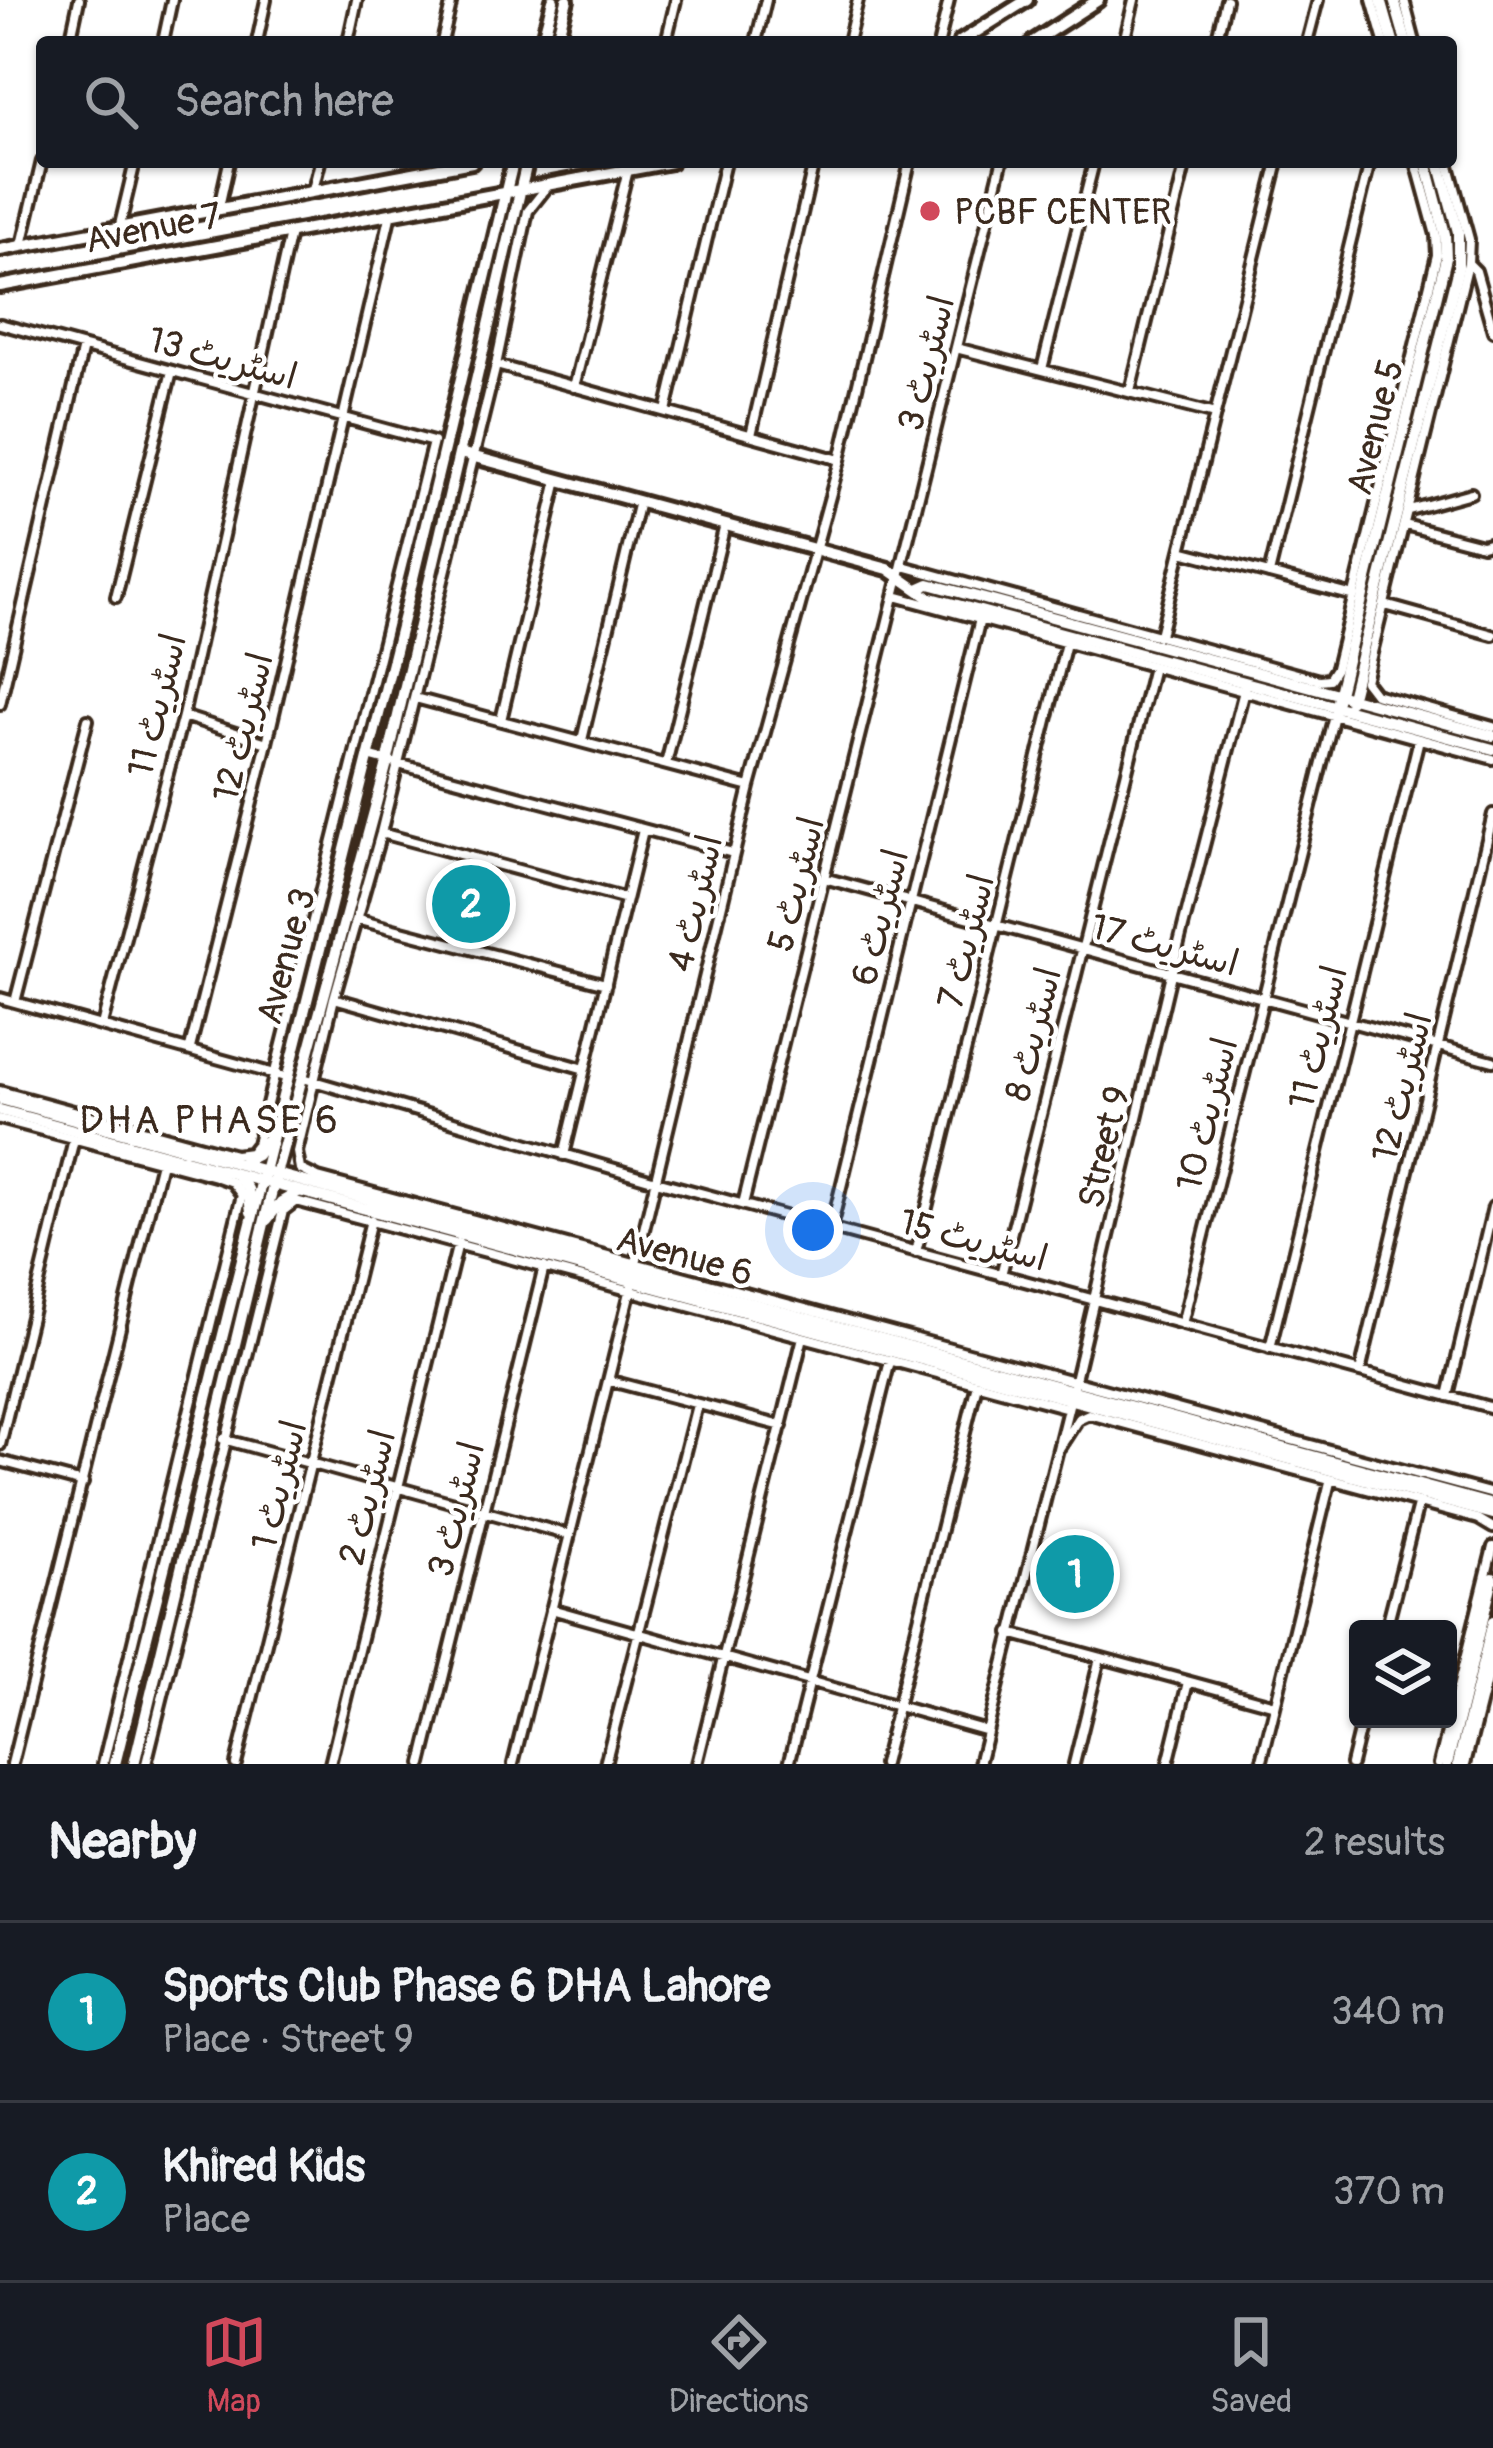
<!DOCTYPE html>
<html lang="en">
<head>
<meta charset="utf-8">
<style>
  body { margin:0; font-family:Pangolin,"Playpen Sans Arabic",sans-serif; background:#20242c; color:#f1f3f6 }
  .controls { position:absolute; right:36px; bottom:36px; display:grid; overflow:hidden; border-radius:12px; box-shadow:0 3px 9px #0004 }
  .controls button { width:108px; height:108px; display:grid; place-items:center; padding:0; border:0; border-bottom:3px solid #363941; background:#171b24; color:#f1f3f6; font:60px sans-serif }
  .you { position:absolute; left:813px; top:1230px; width:42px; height:42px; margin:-30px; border:9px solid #fff; border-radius:50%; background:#1a73e8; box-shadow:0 0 0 18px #1a73e833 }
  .badge { display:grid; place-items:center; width:78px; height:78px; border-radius:50%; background:#d1495b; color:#fff; font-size:39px; font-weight:700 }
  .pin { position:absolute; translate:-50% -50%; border:6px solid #fff; box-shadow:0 3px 12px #0006 }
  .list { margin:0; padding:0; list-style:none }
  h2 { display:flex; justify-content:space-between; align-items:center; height:156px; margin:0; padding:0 48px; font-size:51px }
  h2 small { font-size:39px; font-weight:400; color:#9ea1a6 }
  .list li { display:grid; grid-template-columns:78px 1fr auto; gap:36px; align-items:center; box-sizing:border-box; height:180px; padding:0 48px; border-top:3px solid #363941 }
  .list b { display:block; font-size:45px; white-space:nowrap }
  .list p { margin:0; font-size:39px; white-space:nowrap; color:#9ea1a6 }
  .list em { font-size:39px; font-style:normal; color:#9ea1a6 }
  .icon { flex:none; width:66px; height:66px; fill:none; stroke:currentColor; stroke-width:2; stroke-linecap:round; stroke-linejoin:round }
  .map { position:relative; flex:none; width:1493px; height:1764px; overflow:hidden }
  .search { position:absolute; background:#171b24; box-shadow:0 3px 9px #0004; left:36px; right:36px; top:36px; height:132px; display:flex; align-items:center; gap:30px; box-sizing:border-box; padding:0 42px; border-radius:12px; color:#9ea1a6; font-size:45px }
  .sheet { height:516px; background:#171b24 }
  nav { display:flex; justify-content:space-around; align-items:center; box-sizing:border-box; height:168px; border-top:3px solid #363941; background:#171b24; font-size:33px; color:#9ea1a6 }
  nav a { display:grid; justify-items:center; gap:6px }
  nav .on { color:#d1495b }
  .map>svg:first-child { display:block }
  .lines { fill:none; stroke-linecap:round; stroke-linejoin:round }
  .street-casing { stroke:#3b2a1e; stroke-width:16 }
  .secondary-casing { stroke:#3b2a1e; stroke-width:20 }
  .street { stroke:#fff; stroke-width:8 }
  .secondary { stroke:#fff; stroke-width:10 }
  .poi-dot { fill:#d1495b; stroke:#fff; stroke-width:4.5 }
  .labels { text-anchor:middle; stroke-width:9; stroke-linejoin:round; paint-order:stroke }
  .poi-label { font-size:36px; fill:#3b2a1e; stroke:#fff; text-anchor:start }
  .street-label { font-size:36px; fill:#3b2a1e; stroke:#fff }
  .neighbourhood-label { font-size:39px; letter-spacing:3px; fill:#3b2a1e; stroke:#fff }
</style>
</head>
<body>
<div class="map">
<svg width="1493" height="1764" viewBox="0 0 1493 1764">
  <rect width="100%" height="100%" fill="#fff"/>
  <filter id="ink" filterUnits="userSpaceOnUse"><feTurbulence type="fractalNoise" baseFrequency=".00833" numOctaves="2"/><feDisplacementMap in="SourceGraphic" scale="24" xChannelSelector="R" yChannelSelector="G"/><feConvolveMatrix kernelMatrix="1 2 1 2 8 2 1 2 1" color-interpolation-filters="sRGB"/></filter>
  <g filter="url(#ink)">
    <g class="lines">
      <defs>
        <path id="street" d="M1372 0 1384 42
          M1404 0 1415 42
          M70 42 79 0
          M163 42 172 0
          M257 42 266 0
          M348 42 357 0
          M442 42 452 0
          M666 42 676 0
          M756 42 766 0
          M848 42 858 0
          M939 42 949 0
          M1124 42 1134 0
          M1216 42 1226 0
          M1307 42 1318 0
          M1448 162 1469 239 1468 263 1476 271 1493 331
          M547 187 528 211 496 365 381 833 334 998 297 1152 300 1169 318 1178 1493 1494
          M313 190 320 162
          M219 207 229 162
          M120 225 135 162
          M22 245 42 161
          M1468 263 1365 681 1375 694 1493 727
          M0 324 433 442 257 1144 250 1153 235 1155 0 1091
          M956 348 1215 414
          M496 365 840 460
          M1042 369 1094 162
          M574 387 628 170
          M1130 391 1186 162
          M666 411 725 162
          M751 435 814 162
          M1409 510 1471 493
          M1405 525 1482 545 1493 542
          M1181 551 1354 596
          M903 566 1319 680 1329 679 1336 668 1437 255 1436 235 1416 162
          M1269 574 1370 162
          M895 596 1493 759
          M116 597 172 371
          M1385 605 1493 635
          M1160 635 1278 162
          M415 698 750 787
          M0 704 83 347
          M183 716 267 743
          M501 720 558 480
          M582 740 639 501
          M368 756 733 853
          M666 764 725 525
          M381 833 626 899
          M824 878 1493 1061
          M359 920 606 984
          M0 998 285 1077
          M334 998 585 1069
          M15 1002 88 720
          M102 1025 183 716 290 233
          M190 1048 267 743 391 213
          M303 1078 656 1181 1493 1408
          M0 1119 215 1176 232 1182 242 1195 103 1764
          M564 1155 643 830
          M743 1204 1002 162
          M831 1228 980 619
          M916 1252 1066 643
          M635 1267 750 787 840 460 910 162
          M1001 1275 1153 667
          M1182 1324 1336 707
          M1270 1348 1419 739
          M1360 1372 1493 814
          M611 1381 782 1426
          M1074 1384 1171 974 1246 683
          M1448 1396 1493 1207
          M223 1439 569 1535
          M0 1445 74 1139
          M1060 1447 1078 1419 1089 1414 1478 1519 1493 1528
          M0 1461 83 1483
          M551 1609 987 1731
          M1386 1629 1418 1505
          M1010 1633 1275 1705
          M12 1764 161 1162
          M146 1764 281 1219 283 1211 296 1201 1068 1408
          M236 1764 371 1220
          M330 1764 458 1243
          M422 1764 544 1267
          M513 1764 631 1288
          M605 1764 697 1405
          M697 1764 803 1337
          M789 1764 890 1361
          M883 1764 977 1384
          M979 1764 1069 1405
          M1074 1764 1100 1658
          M1168 1764 1188 1682
          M1261 1764 1330 1482
          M1351 1764 1362 1719
          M1439 1764 1493 1547
          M1465 1764 1493 1653"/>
        <path id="secondary" d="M1381 0 1393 42
          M1394 0 1406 42
          M542 42 553 0
          M556 42 567 0
          M960 42 1027 0
          M1033 42 1098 0
          M0 250 472 162
          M0 286 671 162
          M460 453 888 569 928 597 1493 749
          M920 588 929 584 1493 736
          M1337 701 1446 258 1445 234 1426 162
          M1350 701 1458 268V232L1439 162
          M0 1099 1493 1505
          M0 1110 1493 1514
          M241 1163 257 1155 270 1136
          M237 1175 248 1189 251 1212
          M267 1220 281 1202 300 1191
          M115 1764 407 603 513 162
          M134 1764 276 1174 387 763 527 162
          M1447 1764 1493 1578
          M1458 1764 1493 1622"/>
      </defs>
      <use href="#street" class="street-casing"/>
      <use href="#secondary" class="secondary-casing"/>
      <use href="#street" class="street"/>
      <use href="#secondary" class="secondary"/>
    </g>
  </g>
  <circle class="poi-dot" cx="930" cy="211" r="12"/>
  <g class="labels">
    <g class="poi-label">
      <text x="954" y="224">PCBF CENTER</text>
    </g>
    <g class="street-label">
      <text transform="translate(153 227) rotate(-11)" y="13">Avenue 7</text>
      <text transform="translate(223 357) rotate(15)" y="13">اسٹریٹ 13</text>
      <text transform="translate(925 363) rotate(-76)" y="13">اسٹریٹ 3</text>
      <text transform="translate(1374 427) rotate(-76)" y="13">Avenue 5</text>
      <text transform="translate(156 705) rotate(-76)" y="13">اسٹریٹ 11</text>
      <text transform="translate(242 727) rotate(-76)" y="13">اسٹریٹ 12</text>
      <text transform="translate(795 884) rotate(-76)" y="13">اسٹریٹ 5</text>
      <text transform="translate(694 903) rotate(-77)" y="13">اسٹریٹ 4</text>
      <text transform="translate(879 917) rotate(-76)" y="13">اسٹریٹ 6</text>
      <text transform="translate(965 941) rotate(-76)" y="13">اسٹریٹ 7</text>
      <text transform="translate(1165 944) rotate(15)" y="13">اسٹریٹ 17</text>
      <text transform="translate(285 956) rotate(-75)" y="13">Avenue 3</text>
      <text transform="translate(1032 1034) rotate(-76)" y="13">اسٹریٹ 8</text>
      <text transform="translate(1317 1037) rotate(-76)" y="13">اسٹریٹ 11</text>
      <text transform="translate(1401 1087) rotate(-76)" y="13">اسٹریٹ 12</text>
      <text transform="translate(1206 1114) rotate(-76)" y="13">اسٹریٹ 10</text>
      <text transform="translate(1103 1147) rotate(-77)" y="13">Street 9</text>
      <text transform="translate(974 1239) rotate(15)" y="13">اسٹریٹ 15</text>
      <text transform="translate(685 1255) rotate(15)" y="13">Avenue 6</text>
      <text transform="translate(278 1485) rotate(-76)" y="13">اسٹریٹ 1</text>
      <text transform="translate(366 1497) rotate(-76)" y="13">اسٹریٹ 2</text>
      <text transform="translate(455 1509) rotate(-76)" y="13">اسٹریٹ 3</text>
    </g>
    <g class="neighbourhood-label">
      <text x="210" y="1133">DHA PHASE 6</text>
    </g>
  </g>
</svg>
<div class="controls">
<button><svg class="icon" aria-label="layers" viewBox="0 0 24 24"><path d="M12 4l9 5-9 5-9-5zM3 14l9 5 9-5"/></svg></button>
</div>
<div class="you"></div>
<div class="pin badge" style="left:1075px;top:1574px;background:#0f9aa8">1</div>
<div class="pin badge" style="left:471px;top:904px;background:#0f9aa8">2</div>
<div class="search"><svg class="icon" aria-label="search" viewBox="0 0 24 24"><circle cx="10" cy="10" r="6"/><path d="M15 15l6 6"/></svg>Search here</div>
</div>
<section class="sheet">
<h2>Nearby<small>2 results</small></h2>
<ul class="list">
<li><span class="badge" style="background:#0f9aa8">1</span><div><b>Sports Club Phase 6 DHA Lahore</b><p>Place · Street 9</p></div><em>340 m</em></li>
<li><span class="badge" style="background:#0f9aa8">2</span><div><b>Khired Kids</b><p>Place</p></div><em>370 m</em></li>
</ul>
</section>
<nav>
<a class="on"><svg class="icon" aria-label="map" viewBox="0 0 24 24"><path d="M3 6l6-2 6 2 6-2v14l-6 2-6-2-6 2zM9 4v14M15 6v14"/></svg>Map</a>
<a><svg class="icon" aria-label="directions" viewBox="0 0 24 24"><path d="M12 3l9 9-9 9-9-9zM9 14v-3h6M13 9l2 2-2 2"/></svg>Directions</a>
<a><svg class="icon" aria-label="saved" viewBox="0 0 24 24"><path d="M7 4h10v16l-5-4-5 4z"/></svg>Saved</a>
</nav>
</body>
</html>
